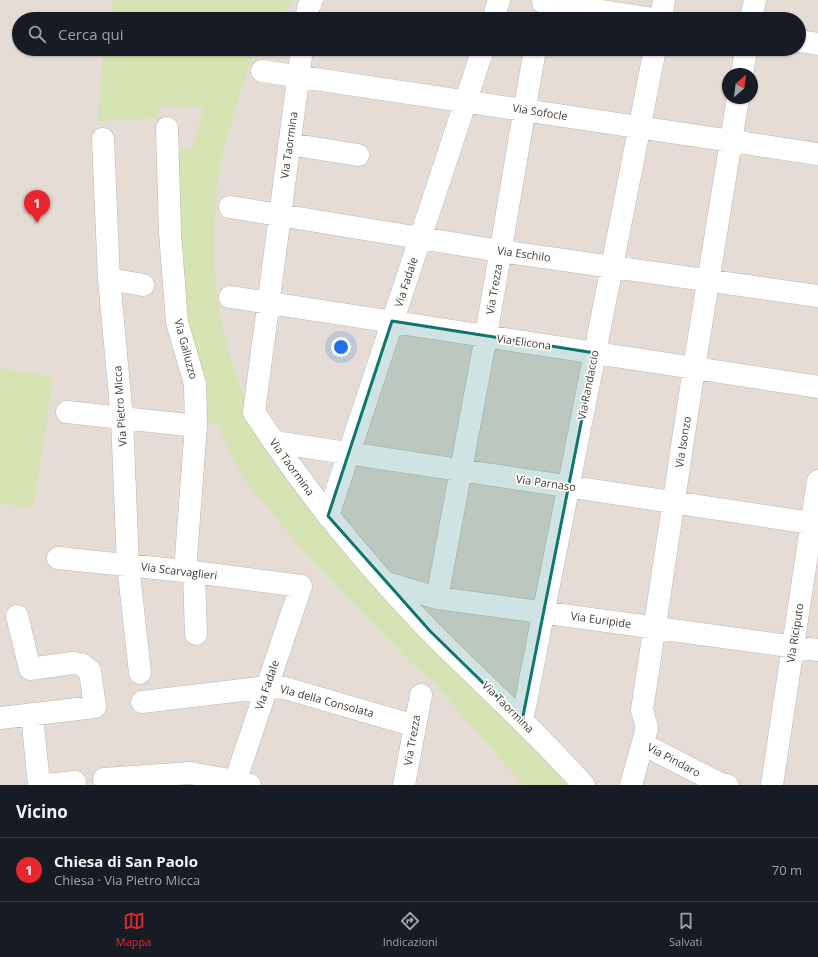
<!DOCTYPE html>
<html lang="it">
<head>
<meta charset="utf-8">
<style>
  body { margin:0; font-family:"Open Sans",sans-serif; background:#242831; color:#f1f3f6 }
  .compass { position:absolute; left:722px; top:68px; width:36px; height:36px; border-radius:50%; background:#171b24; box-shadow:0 1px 3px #0004; rotate:28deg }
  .you { position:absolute; left:341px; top:347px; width:14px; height:14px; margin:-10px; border:3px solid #fff; border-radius:50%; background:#1a73e8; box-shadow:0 0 0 6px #1a73e833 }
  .badge { display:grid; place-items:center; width:26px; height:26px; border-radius:50%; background:#e9262d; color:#fff; font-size:13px; font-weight:700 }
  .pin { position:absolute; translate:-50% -33px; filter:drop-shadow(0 1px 2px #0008) }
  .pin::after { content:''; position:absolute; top:21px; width:14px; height:12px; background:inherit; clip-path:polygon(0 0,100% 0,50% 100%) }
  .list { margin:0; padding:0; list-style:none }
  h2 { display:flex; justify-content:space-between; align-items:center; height:52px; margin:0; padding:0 16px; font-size:17px }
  h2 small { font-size:13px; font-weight:400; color:#9ea1a6 }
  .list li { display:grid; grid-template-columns:26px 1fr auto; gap:12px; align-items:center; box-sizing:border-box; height:64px; padding:0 16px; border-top:1px solid #363941 }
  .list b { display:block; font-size:15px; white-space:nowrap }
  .list p { margin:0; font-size:13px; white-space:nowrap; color:#9ea1a6 }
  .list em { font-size:13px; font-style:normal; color:#9ea1a6 }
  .icon { flex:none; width:22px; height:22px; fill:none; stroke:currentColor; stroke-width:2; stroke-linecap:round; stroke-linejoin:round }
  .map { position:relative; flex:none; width:818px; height:785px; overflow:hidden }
  .search { position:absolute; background:#171b24; box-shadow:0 1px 3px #0004; left:12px; right:12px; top:12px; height:44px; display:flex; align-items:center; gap:10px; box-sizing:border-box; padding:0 14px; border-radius:22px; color:#9ea1a6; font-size:15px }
  .sheet { height:116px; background:#171b24 }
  nav { display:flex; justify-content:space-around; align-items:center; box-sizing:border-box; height:56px; border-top:1px solid #363941; background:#171b24; font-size:11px; color:#9ea1a6 }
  nav a { display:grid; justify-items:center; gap:2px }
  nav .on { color:#e9262d }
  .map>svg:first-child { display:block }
  .residential { fill:#e5ddd5; fill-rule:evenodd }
  .green { fill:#d6e3b2 }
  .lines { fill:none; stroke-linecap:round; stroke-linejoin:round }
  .street-casing { stroke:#bfb5ad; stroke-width:23 }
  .street { stroke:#fff; stroke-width:22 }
  .marked { fill:#0f766e; fill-opacity:0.2; stroke:#0f766e; stroke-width:3; stroke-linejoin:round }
  .labels { text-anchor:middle; stroke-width:3.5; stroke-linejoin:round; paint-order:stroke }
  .street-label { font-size:11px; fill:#443c36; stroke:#fff }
</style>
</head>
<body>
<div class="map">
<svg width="818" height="785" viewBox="0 0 818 785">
  <rect width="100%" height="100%" fill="#f2ece6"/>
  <path class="residential" d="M0 0H818V785H0ZM19 19H799V49H19ZM728 74H752V98H728Z"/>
  <path class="green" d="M113 0H293L278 19H109Z
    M104 49H257L252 56C241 92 228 127 221 164 210 222 211 289 227 346 234 371 244 396 254 420L570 785H523L436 685 411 662 308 557 244 479 227 446 217 423H207L186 325 183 296 178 148 192 149 204 107 160 106 158 118 98 121 99 90Z
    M0 368 53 377 47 419 33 508 0 503Z"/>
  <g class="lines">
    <defs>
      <path id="street" d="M543 2 654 19
        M306 19 308 8 312 0
        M493 19 499 0
        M661 19 664 0
        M751 19 755 0
        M799 41 818 44
        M302 49 254 412C305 491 365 564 430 631 460 661 491 690 521 720 543 741 563 763 584 785
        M262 71 818 154
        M742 74 746 49
        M167 128 170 233 177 322 195 384 196 426 185 571
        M103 139 109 279 122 418 128 565 140 673
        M289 144 358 155
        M230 207 500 251 818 296
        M109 279 143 285
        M230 297 818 387
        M67 412 196 426
        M274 442 818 524
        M328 516 483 49
        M58 558 194 572 301 586 234 785
        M194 572 196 634
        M387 583 437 598 818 650
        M437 598 486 336 535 49
        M142 702 267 687 285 688 415 726
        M32 714 39 785
        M0 718 95 707 90 671 81 664 72 663 30 669 17 616
        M522 721 655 49
        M643 744 695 771 721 784 727 785
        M104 779 190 773 235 781 250 785
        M47 785 75 782 74 785
        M404 785 421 695
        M631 785 647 728 642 710 694 368 738 98
        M772 785 818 481"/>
    </defs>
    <use href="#street" class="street-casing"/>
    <use href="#street" class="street"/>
  </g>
  <path class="marked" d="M392 321 595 353 522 721 430 631 328 516Z"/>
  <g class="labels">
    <g class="street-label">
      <text transform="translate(540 112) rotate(9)" y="4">Via Sofocle</text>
      <text transform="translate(289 145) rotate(-82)" y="4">Via Taormina</text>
      <text transform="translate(524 254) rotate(8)" y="4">Via Eschilo</text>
      <text transform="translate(406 282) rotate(-72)" y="4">Via Fadale</text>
      <text transform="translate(494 289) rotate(-80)" y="4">Via Trezza</text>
      <text transform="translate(524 342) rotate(8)" y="4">Via Elicona</text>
      <text transform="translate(186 349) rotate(75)" y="4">Via Galluzzo</text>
      <text transform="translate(588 385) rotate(-79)" y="4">Via Randaccio</text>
      <text transform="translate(120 406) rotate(-94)" y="4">Via Pietro Micca</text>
      <text transform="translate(683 442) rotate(-81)" y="4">Via Isonzo</text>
      <text transform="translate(292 467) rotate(54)" y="4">Via Taormina</text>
      <text transform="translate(546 483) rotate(8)" y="4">Via Parnaso</text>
      <text transform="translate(179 571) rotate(7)" y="4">Via Scarvaglieri</text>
      <text transform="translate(601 620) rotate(8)" y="4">Via Euripide</text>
      <text transform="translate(795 633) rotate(-81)" y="4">Via Riciputo</text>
      <text transform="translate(267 685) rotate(-71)" y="4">Via Fadale</text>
      <text transform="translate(327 701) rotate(15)" y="4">Via della Consolata</text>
      <text transform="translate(508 707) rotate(45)" y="4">Via Taormina</text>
      <text transform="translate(412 740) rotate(-80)" y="4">Via Trezza</text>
      <text transform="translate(674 760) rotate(28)" y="4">Via Pindaro</text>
    </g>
  </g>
</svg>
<svg class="compass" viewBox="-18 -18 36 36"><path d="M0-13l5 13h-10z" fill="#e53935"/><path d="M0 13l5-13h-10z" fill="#9ea1a6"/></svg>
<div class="you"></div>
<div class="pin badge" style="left:37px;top:223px">1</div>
<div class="search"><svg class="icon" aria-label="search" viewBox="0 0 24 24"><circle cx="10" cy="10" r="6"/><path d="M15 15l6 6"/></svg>Cerca qui</div>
</div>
<section class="sheet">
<h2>Vicino<small></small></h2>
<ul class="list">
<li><span class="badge">1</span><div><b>Chiesa di San Paolo</b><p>Chiesa · Via Pietro Micca</p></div><em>70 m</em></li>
</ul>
</section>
<nav>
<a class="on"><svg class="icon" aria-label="map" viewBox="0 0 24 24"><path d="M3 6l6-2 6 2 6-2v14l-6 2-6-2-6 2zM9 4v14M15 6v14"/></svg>Mappa</a>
<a><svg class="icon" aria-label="directions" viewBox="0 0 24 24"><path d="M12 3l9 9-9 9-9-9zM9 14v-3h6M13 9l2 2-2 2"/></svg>Indicazioni</a>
<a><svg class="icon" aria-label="saved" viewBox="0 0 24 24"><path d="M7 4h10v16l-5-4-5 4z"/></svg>Salvati</a>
</nav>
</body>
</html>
